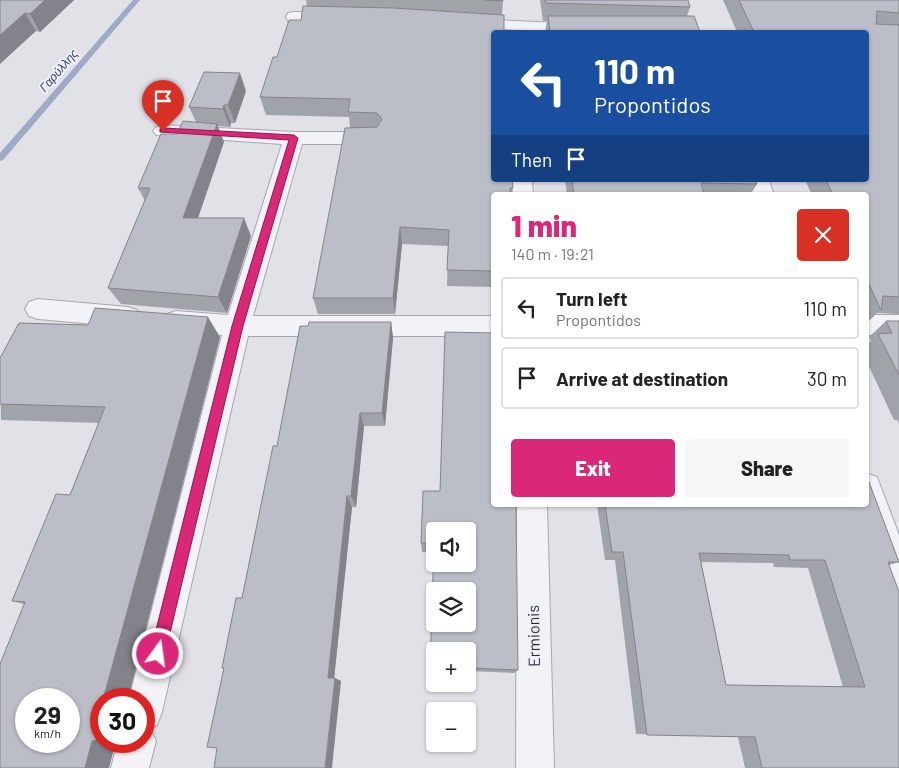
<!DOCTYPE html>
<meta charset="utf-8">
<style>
body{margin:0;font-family:Barlow,sans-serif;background:#f6f6f6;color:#222;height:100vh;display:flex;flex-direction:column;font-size:19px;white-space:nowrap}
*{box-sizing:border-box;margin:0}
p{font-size:16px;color:#767676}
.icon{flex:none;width:28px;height:28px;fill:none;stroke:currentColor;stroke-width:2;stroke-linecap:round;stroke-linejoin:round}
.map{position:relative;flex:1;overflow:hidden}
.side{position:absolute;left:491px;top:192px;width:378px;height:315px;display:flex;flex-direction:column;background:#fff;border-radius:5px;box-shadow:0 1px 4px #0004}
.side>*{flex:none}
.banner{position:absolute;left:491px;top:30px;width:378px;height:152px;border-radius:5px;box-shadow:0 1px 4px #0004;background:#1a4fa0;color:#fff;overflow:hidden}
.fabs{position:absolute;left:426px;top:522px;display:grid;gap:10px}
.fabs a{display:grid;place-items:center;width:50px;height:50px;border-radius:5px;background:#fff;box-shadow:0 1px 4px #0004;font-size:25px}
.speed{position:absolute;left:15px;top:688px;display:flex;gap:10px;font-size:25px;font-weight:700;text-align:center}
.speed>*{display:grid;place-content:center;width:65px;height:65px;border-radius:50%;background:#fff;box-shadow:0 1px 4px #0004;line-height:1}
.speed small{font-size:12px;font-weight:400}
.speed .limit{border:8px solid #d22;background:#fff;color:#111}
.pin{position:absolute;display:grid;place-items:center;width:42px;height:42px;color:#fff;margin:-51px -21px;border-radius:50% 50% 50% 0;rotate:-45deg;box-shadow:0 0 5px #0007}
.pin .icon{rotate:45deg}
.me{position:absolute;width:55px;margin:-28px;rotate:14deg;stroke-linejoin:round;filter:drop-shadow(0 0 4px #0008)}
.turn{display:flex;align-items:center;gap:18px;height:105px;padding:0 20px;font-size:22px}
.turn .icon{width:65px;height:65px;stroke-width:2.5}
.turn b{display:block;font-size:35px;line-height:42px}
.then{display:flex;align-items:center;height:48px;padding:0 20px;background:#0003;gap:10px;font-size:19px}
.round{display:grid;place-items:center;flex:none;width:52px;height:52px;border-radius:5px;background:#f6f6f6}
.summary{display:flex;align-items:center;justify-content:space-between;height:85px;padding:0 20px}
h1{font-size:30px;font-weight:800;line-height:38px;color:#db2777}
.action{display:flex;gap:10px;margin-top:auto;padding:10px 20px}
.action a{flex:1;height:58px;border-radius:5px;background:#db2777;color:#fff;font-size:20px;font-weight:800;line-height:58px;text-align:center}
.action a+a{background:#f6f6f6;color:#222}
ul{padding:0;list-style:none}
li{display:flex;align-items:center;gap:15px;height:62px;margin:0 10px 8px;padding:0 10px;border:2px solid #e0e0e0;border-radius:5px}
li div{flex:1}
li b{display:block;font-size:19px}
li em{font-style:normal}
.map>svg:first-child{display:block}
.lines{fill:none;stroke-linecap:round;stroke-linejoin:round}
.stream{fill:#9faac5;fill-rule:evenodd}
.street-casing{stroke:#a6a8b2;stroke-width:2}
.street{fill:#f3f3f7;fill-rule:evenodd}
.wall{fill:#a1a3ab;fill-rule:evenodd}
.shaded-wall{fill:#83848b}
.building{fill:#bbbdc7;stroke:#83848b;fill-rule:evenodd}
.route{fill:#db2777;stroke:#8e194d}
.labels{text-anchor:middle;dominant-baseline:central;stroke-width:4;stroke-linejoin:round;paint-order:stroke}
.far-water-label{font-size:12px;font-style:italic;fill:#38466e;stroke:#f0f1f6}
.near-street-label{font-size:16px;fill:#2a2e3e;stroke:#f0f1f6}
</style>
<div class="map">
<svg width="899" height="768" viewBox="0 0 899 768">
<rect width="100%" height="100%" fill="#e0e2e8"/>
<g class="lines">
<path class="stream" d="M 133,0 L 140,0 L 3,160 L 0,161 L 0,153 Z"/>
<defs>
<path id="street" d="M 294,12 L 339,13 L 345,14 L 347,18 L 345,22 L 339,23 L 288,21 L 286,17 L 288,13 Z
M 467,19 L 583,24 L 589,25 L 592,29 L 589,32 L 461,28 L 458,24 L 461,20 Z
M 163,125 L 294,132 L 372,132 L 379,133 L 382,138 L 379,143 L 372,144 L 302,144 L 253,316 L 494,316 L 494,336 L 248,336 L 162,712 L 157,725 L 150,728 L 156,741 L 149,768 L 111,768 L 118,741 L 144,741 L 144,699 L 129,699 L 222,335 L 176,331 L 167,328 L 163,321 L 167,314 L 176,311 L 228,315 L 282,144 L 156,135 L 153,131 L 156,127 Z
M 510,180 L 532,180 L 533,195 L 511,195 Z
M 747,180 L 769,180 L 774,195 L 752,195 Z
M 38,299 L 128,307 L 137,310 L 141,317 L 137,324 L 128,327 L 38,319 L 29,316 L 25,309 L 29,302 Z
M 866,315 L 899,315 L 899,335 L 866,335 Z
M 866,473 L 877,477 L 899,535 L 899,597 L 887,592 L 857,505 L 866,505 Z
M 517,505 L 547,505 L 554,768 L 516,768 Z"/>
</defs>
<use href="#street" class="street-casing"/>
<use href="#street" class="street"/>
</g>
<path class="wall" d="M 0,0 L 74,0 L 40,32 L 36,31 Z
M 306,0 L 503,0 L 502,15 L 513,188 L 512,195 L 494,195 L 494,287 L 447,286 L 448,246 L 402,244 L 395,314 L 318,314 L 313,298 L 350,128 L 349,117 L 266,115 L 260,97 L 277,57 L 301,20 L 307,6 Z
M 540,0 L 688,0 L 690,7 L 687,16 L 700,32 L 545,32 L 547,21 L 543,21 Z
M 723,0 L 899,0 L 899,314 L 877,313 L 866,324 L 866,195 L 812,195 L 805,180 L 866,180 L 866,32 L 737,32 Z
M 246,91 L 235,123 L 231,123 L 230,127 L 218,126 L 224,142 L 198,218 L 251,236 L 227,313 L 121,304 L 108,288 L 145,201 L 138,188 L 196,122 L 189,107 Z
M 565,180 L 755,180 L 757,184 L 750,195 L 567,195 Z
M 886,321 L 899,321 L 899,423 L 897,420 L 894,420 L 866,360 L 866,345 L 871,341 L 869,337 Z
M 391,322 L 393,338 L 385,426 L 364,426 L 356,507 L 352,507 L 334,678 L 341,681 L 217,748 L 224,669 L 222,668 L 242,598 L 277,446 L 308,326 Z
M 220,337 L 128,699 L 101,699 L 109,768 L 24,604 L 12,601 L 70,495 L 99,423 L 1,420 L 0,358 Z
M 423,491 L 518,670 L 514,673 L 468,671 L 468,651 L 435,651 L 435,670 L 431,670 L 430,667 L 434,552 L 422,552 L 421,543 Z
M 597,505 L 866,505 L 899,562 L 889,565 L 899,768 L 745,768 L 738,737 L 636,734 L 615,560 L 605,560 ZM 701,562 L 773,563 L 774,567 L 808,568 L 843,687 L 726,685 Z"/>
<path class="shaded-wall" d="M 45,0 L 74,0 L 40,32 L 30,14 Z
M 25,13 L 36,31 L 0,64 L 0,35 Z
M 240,73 L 246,91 L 235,123 L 228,105 Z
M 224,105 L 231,123 L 230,127 L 223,109 Z
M 217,124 L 224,142 L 192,235 L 183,218 Z
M 244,218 L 251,236 L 227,313 L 218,297 Z
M 400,227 L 402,244 L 395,314 L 393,298 Z
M 208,317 L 220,337 L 128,699 L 110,699 L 104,696 Z
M 391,322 L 393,338 L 385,426 L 382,413 Z
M 360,413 L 364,426 L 356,507 L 351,496 Z
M 347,496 L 352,507 L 334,680 L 328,678 Z
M 335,678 L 341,681 L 332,768 L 325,768 Z
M 101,730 L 101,741 L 116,741 L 109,768 L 85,768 L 92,741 Z"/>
<path class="building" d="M 0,0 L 45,0 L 30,14 L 25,13 L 0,35 Z
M 485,0 L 503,0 L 503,1 Z
M 545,0 L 688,0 L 690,7 L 546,3 Z
M 739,0 L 899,0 L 899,13 L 877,11 L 876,24 L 899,25 L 899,297 L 883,296 L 881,310 L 866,278 L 866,195 L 833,195 L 826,180 L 866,180 L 866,32 L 754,32 Z
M 303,6 L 393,8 L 504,15 L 504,32 L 494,32 L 494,180 L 512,180 L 513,188 L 510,188 L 510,195 L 494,195 L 494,271 L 447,270 L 449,230 L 400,227 L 393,298 L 313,298 L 345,128 L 377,127 L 382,119 L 377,113 L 348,112 L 350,99 L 260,97 L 273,57 L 277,57 L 289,20 L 301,20 Z
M 548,16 L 694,16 L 700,32 L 550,32 Z
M 204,72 L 240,73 L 228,105 L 224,105 L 223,109 L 189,107 Z
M 183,121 L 217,124 L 183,218 L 244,218 L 218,297 L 108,288 L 150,188 L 138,188 L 161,134 L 177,134 Z
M 572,180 L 755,180 L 757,184 L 701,183 L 704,195 L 574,195 Z
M 95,308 L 208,317 L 104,696 L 110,699 L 101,699 L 101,730 L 98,740 L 92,741 L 85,768 L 0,768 L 0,664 L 25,602 L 12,601 L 56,494 L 70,495 L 105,407 L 0,404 L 0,358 L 19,323 L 88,325 ZM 26,699 L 69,699 L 69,741 L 26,741 Z
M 886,321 L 899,321 L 899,375 L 878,334 L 892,333 Z
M 309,322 L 391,322 L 382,413 L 360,413 L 351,496 L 347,496 L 328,678 L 335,678 L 325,768 L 214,768 L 217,748 L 207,747 L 224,668 L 222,668 L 236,598 L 242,598 L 273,446 L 277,446 L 300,326 L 308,326 Z
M 445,332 L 494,333 L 494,505 L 516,505 L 518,670 L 468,668 L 468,651 L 435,651 L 435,667 L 430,667 L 434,543 L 421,543 L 423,491 L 440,491 ZM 435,531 L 468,531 L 468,564 L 435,564 ZM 435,591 L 468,591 L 468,624 L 435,624 Z
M 866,474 L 899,562 L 888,562 L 899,592 L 899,768 L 762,768 L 755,737 L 647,735 L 623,552 L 612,552 L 605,505 L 866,505 ZM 699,553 L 789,555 L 790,560 L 825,560 L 865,687 L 726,685 Z"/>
<path class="route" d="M 163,128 L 294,135 L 298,138 L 243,326 L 165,654 L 163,659 L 158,662 L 153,659 L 150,654 L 232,326 L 289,140 L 160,132 L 160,129 Z"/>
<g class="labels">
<g class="far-water-label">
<text transform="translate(58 70) rotate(-49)">Γαρύλλης</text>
</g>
<g class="near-street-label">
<text transform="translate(533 636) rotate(-91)">Ermionis</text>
</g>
</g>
</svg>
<div class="fabs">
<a><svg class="icon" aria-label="sound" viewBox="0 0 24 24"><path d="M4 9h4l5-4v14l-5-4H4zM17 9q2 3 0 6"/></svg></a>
<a><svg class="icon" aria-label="layers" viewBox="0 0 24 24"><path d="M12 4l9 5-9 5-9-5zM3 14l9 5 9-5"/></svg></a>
<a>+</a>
<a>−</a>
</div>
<div class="speed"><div>29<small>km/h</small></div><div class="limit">30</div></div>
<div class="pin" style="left:163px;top:131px;background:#d93025"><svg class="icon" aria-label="arrive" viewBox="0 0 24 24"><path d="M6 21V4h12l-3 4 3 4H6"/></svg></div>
<svg class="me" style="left:158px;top:654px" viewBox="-20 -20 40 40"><circle r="17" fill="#db2777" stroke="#fff" stroke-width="3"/><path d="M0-11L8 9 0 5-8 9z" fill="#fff"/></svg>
<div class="banner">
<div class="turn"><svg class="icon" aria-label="left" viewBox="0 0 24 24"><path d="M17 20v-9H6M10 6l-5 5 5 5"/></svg><div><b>110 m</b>Propontidos</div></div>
<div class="then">Then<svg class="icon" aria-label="arrive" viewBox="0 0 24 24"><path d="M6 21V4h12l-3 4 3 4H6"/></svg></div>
</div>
<section class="side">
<div class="summary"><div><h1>1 min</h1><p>140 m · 19:21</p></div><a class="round" style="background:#d93025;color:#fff"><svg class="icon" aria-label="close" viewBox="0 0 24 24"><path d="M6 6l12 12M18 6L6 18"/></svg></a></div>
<ul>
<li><svg class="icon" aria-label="left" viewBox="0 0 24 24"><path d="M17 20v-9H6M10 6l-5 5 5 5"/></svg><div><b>Turn left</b><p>Propontidos</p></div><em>110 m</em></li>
<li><svg class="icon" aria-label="arrive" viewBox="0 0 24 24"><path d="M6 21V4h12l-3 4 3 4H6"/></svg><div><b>Arrive at destination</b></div><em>30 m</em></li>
</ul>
<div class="action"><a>Exit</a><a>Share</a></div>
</section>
</div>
